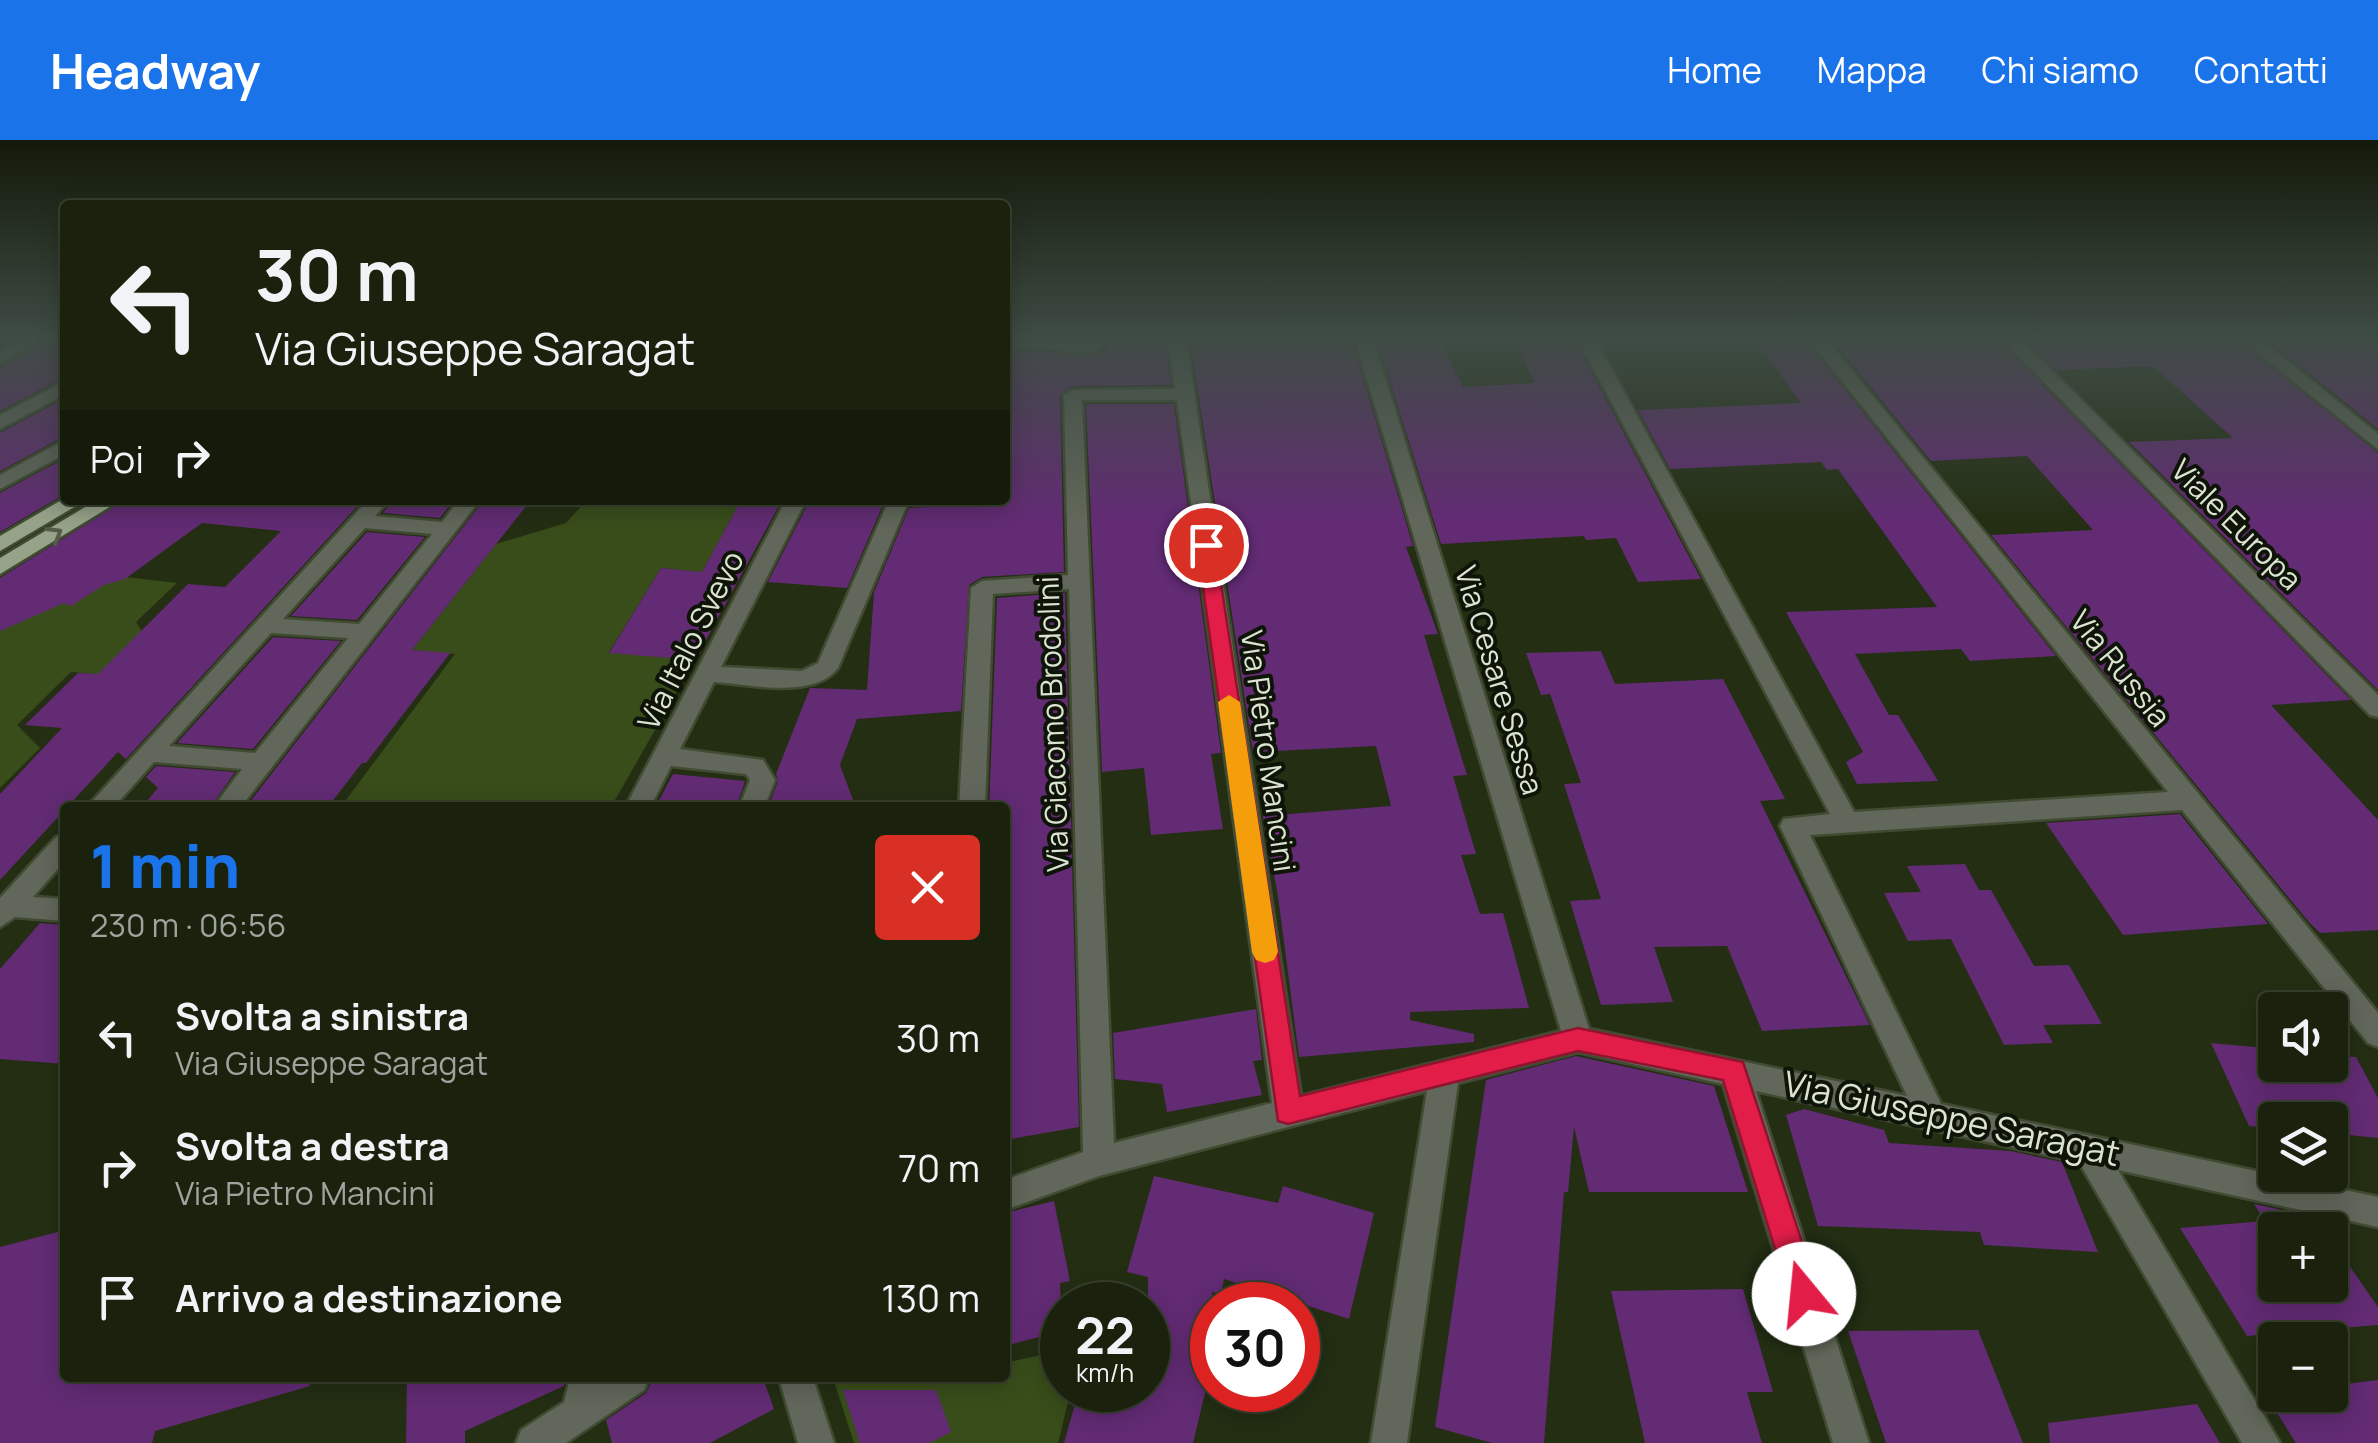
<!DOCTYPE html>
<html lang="it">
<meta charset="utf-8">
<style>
body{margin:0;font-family:Manrope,sans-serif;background:#232a17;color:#f1f3f6;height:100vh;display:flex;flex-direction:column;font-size:38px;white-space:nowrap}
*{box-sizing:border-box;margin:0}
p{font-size:32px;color:#9fa49e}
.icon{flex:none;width:55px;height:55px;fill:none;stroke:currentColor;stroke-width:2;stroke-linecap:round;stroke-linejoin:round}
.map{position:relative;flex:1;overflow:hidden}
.panel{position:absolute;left:60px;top:662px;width:950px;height:580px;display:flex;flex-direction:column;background:#1a220e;border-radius:10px;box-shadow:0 5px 25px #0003,0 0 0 2px #383f2e}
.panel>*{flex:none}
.guide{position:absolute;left:60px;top:60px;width:950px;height:305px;border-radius:10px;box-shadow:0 5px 25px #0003,0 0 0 2px #383f2e;background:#1a220e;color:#f1f3f6;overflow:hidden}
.fabs{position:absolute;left:2258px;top:852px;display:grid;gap:20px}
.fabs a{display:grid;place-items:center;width:90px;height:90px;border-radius:10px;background:#1a220e;box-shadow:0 5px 25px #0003,0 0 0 2px #383f2e;font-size:50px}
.speed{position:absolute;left:1040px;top:1142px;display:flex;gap:20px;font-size:50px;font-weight:700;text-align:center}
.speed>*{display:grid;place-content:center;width:130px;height:130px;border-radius:50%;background:#1a220e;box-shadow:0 5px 25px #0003,0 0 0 2px #383f2e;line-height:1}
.speed small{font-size:25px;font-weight:400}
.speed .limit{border:15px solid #d22;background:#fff;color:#111}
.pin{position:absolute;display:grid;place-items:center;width:85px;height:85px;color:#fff;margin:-42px;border:5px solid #fff;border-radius:50%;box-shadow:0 2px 10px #0007}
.me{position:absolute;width:110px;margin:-55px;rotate:343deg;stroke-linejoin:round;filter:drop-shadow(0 0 8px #0008)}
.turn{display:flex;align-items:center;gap:35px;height:210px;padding:0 30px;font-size:45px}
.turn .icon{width:130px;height:130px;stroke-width:2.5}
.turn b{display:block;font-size:70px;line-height:85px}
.then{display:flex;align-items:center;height:95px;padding:0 30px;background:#0003;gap:20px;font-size:38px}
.round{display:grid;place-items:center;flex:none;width:105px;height:105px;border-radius:10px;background:#232a17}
.summary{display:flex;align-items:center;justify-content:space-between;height:170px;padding:0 30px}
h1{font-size:60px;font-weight:800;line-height:75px;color:#1a73e8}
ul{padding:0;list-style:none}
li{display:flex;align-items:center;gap:30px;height:130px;padding:0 30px}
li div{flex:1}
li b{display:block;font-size:38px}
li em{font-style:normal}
header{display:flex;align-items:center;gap:60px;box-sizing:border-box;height:140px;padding:0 50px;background:#1a73e8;color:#fff}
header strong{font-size:48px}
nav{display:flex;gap:55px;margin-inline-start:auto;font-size:35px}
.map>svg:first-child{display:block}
.green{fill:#394d1a}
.building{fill:#622b74}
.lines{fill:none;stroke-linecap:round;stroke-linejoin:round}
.street-casing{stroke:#404b32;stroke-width:5}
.primary-casing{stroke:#404b32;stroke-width:5}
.street{fill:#61675a;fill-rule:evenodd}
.primary{fill:#97a389;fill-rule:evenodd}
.oneway{stroke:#535c48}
.route{fill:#e11d48;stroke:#92132f;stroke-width:2.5}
.slow{fill:#f59e0b}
.labels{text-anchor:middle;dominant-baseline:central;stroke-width:8;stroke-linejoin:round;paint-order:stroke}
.street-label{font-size:30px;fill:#dbe3d2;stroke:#0f1408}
.near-street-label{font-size:35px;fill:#dbe3d2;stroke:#0f1408}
</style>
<header>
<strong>Headway</strong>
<nav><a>Home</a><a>Mappa</a><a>Chi siamo</a><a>Contatti</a></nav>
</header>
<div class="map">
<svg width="2378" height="1303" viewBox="0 0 2378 1303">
<rect width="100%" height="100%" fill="#232e13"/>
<path class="green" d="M 587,360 L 741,360 L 702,432 L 661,428 L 609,512 L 695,520 L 611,667 L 382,668 L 343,664 L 455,514 L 412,510 L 496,404 L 566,383 Z
M 117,436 L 177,443 L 136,482 L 144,494 L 105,535 L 71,532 L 17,585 L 40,608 L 0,648 L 0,489 Z
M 1062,1210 L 1062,1250 L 1071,1250 L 1058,1303 L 854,1303 L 833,1238 L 1005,1238 L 1005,1223 Z"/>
<path class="building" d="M 48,199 L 65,199 L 65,237 L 0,271 L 0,228 Z
M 1106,199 L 1164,199 L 1171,245 L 1073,246 L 1060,255 L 1064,432 L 982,437 L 969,445 L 961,571 L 857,579 L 840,625 L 856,668 L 768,668 L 778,641 L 776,634 L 810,548 L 867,550 L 874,452 L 909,368 L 1005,363 L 1005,210 L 1092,215 L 1107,211 Z
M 1190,199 L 1352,201 L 1413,406 L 1406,407 L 1438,494 L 1424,495 L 1467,635 L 1453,636 L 1476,714 L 1461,715 L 1480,774 L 1503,773 L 1529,868 L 1410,872 L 1410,880 L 1474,894 L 1474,902 L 1299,917 L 1278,756 L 1263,676 L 1391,666 L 1376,606 L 1253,612 Z
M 1439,199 L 1463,247 L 1535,243 L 1514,199 L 1574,199 L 1701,439 L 1638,442 L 1616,398 L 1586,400 L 1584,396 L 1441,404 L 1377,200 Z
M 1755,199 L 1805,199 L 2056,516 L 1970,521 L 1961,509 L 1855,514 L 1889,575 L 1898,575 L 1938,641 L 1857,644 L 1846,622 L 1863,612 L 1786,472 L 1937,467 L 1838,329 L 1827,330 L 1821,322 L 1670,329 L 1638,270 L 1801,263 Z
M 1831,199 L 1998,199 L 2351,560 L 2271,565 L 2378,680 L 2378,790 L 2320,793 L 2308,781 L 1991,395 L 2093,390 L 2027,316 L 1931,321 Z
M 2026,199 L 2237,199 L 2378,313 L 2378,550 L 2129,302 L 2233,298 L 2153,226 L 2056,230 Z
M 2266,199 L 2378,199 L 2378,289 Z
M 65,258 L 65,296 L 0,331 L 0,293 Z
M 1086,264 L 1174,264 L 1221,613 L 1211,614 L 1223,689 L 1151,695 L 1144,628 L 1102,632 Z
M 65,318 L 65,354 L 0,392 L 0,353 Z
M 125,360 L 363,360 L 126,619 L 118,612 L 0,740 L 0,654 L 62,588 L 25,585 L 78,533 L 98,534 L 188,444 L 225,447 L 281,391 L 202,383 L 125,439 L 104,445 L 71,466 L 64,463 L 0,491 L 0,438 Z
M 393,360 L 454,360 L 440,378 L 383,373 Z
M 484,360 L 531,360 L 412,510 L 450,513 L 366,623 L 362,623 L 327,668 L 245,668 Z
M 741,360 L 782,360 L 695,520 L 609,513 L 661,428 L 702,432 Z
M 810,360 L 885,360 L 847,448 L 768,442 Z
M 367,392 L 425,397 L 357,480 L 291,476 Z
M 1065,453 L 1079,987 L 1005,1000 L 1005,668 L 989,668 L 997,458 Z
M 273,497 L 341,501 L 253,609 L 177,603 Z
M 1601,511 L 1615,544 L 1723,539 L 1785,659 L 1760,661 L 1870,885 L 1762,891 L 1727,806 L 1654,807 L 1673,862 L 1601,865 L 1570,761 L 1601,759 L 1564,644 L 1581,643 L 1550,554 L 1541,555 L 1526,513 Z
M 156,626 L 235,632 L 210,668 L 141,668 L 158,648 L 146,637 Z
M 673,634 L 745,641 L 736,668 L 655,668 Z
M 2180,674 L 2268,784 L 2123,795 L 2046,683 Z
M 1965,724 L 1979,750 L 1991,750 L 2034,826 L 2069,825 L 2102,884 L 2043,885 L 2053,903 L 2004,905 L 1951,799 L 1908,801 L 1884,753 L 1921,752 L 1907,726 Z
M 40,783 L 65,785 L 65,924 L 0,919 L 0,829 Z
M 1256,869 L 1262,920 L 1253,921 L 1262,955 L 1167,972 L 1162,944 L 1115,939 L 1113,893 Z
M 2211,903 L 2275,909 L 2275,925 L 2330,925 L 2330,915 L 2356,917 L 2378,958 L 2378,998 L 2330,993 L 2330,980 L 2275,980 L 2275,988 L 2249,986 Z
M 1576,916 L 1714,946 L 1748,1052 L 1589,1052 L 1574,987 L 1568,1052 L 1564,1052 L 1544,1303 L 1492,1303 L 1435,1287 L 1486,940 Z
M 1804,969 L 1884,990 L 1889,1003 L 2010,1011 L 2062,1022 L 2098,1112 L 1984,1105 L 1980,1092 L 1818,1086 L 1786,975 Z
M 1154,1036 L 1278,1063 L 1283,1046 L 1374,1073 L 1349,1179 L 1224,1139 L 1221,1154 L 1212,1152 L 1212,1224 L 1193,1303 L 1064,1303 L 1079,1250 L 1091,1250 L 1092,1255 L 1094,1250 L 1148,1250 L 1148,1137 L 1127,1132 Z
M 1054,1061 L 1070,1141 L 1060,1143 L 1062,1191 L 1005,1206 L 1005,1073 Z
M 2254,1064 L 2316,1077 L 2325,1090 L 2275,1090 L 2275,1145 L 2330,1145 L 2330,1098 L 2378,1167 L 2378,1185 L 2247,1196 L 2180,1088 L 2265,1081 Z
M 65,1090 L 65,1238 L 309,1238 L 310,1246 L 155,1291 L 152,1303 L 0,1303 L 0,1107 Z
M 1743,1149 L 1773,1252 L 1747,1252 L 1762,1303 L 1645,1303 L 1611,1151 Z
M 1978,1190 L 2023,1303 L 1886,1303 L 1848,1191 Z
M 407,1238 L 566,1238 L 564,1246 L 465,1291 L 465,1303 L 406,1303 Z
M 659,1238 L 763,1238 L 774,1269 L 710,1303 L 612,1303 L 606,1280 L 646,1253 L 652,1241 Z
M 2378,1240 L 2378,1303 L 2296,1303 L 2265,1254 L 2330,1255 L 2330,1246 Z
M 843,1250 L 936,1250 L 951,1292 L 929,1303 L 860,1303 Z
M 2197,1264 L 2220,1303 L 2050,1303 L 2048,1283 Z"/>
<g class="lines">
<defs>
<path id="street" d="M 23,199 L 44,199 L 0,224 L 0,212 Z
M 1005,199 L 1092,201 L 1101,206 L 1092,211 L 1005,206 Z
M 1168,199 L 1186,199 L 1301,956 L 1561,891 L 1355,199 L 1373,199 L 1589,889 L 1907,956 L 1780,686 L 1784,679 L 1830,674 L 1578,199 L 1595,199 L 1854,672 L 2168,652 L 1809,199 L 1826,199 L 2378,873 L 2378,907 L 2368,903 L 2182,670 L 1810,695 L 1941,964 L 2378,1057 L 2378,1087 L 2118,1030 L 2280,1303 L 2242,1303 L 2079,1022 L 1756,951 L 1869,1303 L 1833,1303 L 1723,944 L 1578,912 L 1458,943 L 1407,1303 L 1371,1303 L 1427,951 L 1099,1036 L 1005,1070 L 1005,1040 L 1083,1012 L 1069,449 L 993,454 L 985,668 L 959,668 L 971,448 L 982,441 L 1068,435 L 1064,255 L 1073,250 L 1175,249 ZM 1082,260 L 1177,260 L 1272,963 L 1114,1003 Z
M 2002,199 L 2020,199 L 2378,555 L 2378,577 L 2370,575 Z
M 2241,199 L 2260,199 L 2378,294 L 2378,309 Z
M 65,241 L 65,254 L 0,289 L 0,275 Z
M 65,300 L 65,314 L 0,349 L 0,335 Z
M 368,360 L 389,360 L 375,376 L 442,382 L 459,360 L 480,360 L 240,668 L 213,668 L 242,629 L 154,622 L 113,668 L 86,668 ZM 365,388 L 432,394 L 359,484 L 283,479 ZM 271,493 L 348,498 L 255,613 L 169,606 Z
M 786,360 L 806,360 L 721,527 L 802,531 L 818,523 L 889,360 L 909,360 L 838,528 C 813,560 749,544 714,542 L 680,609 L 763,620 L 775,640 L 764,668 L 739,668 L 750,640 L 746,634 L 671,626 L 650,668 L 625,668 Z
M 65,694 L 65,721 L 33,757 L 65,759 L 65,781 L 15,777 L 0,787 L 0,758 L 56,697 Z
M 570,1238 L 649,1238 L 644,1250 L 566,1303 L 516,1303 L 521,1290 L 564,1262 Z
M 779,1238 L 813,1238 L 834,1303 L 798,1303 Z"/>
<path id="primary" d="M 65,358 L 86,360 L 0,411 L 0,396 Z
M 97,360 L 121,360 L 0,434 L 0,418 Z"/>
</defs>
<use href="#street" class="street-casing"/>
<use href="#primary" class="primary-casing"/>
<use href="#street" class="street"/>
<use href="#primary" class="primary"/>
</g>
<defs><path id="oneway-chevron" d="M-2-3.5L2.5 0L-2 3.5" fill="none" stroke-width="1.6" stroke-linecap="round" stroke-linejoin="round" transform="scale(2.5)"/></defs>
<use class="oneway" href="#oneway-chevron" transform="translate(55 394) rotate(-31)"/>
<linearGradient id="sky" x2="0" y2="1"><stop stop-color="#13190a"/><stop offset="0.52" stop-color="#3f4c44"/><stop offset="1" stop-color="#3f4c44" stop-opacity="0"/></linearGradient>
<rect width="2378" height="382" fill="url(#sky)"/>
<path class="route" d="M 1206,399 L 1215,405 L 1300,956 L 1578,888 L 1743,922 L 1819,1154 L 1815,1165 L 1804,1169 L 1793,1165 L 1789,1154 L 1723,940 L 1578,911 L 1288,984 L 1278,981 L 1197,405 Z"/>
<path class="slow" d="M 1229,555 L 1240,562 L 1278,812 L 1274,820 L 1265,823 L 1256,820 L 1252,812 L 1218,562 Z"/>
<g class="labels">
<g class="street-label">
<text transform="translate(2237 384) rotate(45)">Viale Europa</text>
<text transform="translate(690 500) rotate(-63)">Via Italo Svevo</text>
<text transform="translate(2121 528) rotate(51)">Via Russia</text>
<text transform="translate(1500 540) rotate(73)">Via Cesare Sessa</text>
<text transform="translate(1052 584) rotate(-92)">Via Giacomo Brodolini</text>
<text transform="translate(1269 611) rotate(82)">Via Pietro Mancini</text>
</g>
<g class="near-street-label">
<text transform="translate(1952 978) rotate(12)">Via Giuseppe Saragat</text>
</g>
</g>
</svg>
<div class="fabs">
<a><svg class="icon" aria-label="sound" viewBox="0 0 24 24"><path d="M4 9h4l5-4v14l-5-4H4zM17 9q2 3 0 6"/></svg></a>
<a><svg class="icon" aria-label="layers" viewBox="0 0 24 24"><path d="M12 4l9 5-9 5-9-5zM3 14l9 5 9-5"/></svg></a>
<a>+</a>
<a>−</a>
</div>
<div class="speed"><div>22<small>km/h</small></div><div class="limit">30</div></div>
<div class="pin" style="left:1206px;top:405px;background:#d93025"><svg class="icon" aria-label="arrive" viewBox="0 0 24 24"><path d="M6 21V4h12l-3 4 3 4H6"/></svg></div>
<svg class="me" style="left:1804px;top:1154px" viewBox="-20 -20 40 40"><circle r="19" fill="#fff"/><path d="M0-13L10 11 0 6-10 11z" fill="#e11d48"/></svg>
<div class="guide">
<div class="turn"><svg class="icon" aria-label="left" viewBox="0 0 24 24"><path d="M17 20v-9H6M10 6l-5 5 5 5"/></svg><div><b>30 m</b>Via Giuseppe Saragat</div></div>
<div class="then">Poi<svg class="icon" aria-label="right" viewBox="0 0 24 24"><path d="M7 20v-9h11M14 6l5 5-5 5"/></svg></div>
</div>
<section class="panel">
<div class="summary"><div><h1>1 min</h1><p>230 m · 06:56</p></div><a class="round" style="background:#d93025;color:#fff"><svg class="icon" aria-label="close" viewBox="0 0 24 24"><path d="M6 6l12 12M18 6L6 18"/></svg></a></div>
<ul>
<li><svg class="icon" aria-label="left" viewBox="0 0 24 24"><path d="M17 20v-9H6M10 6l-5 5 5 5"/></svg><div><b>Svolta a sinistra</b><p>Via Giuseppe Saragat</p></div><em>30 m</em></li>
<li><svg class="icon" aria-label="right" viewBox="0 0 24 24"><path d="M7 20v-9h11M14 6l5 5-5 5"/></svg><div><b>Svolta a destra</b><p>Via Pietro Mancini</p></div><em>70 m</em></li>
<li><svg class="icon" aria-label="arrive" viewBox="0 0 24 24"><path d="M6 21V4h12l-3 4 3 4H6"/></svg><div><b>Arrivo a destinazione</b></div><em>130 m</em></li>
</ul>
</section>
</div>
